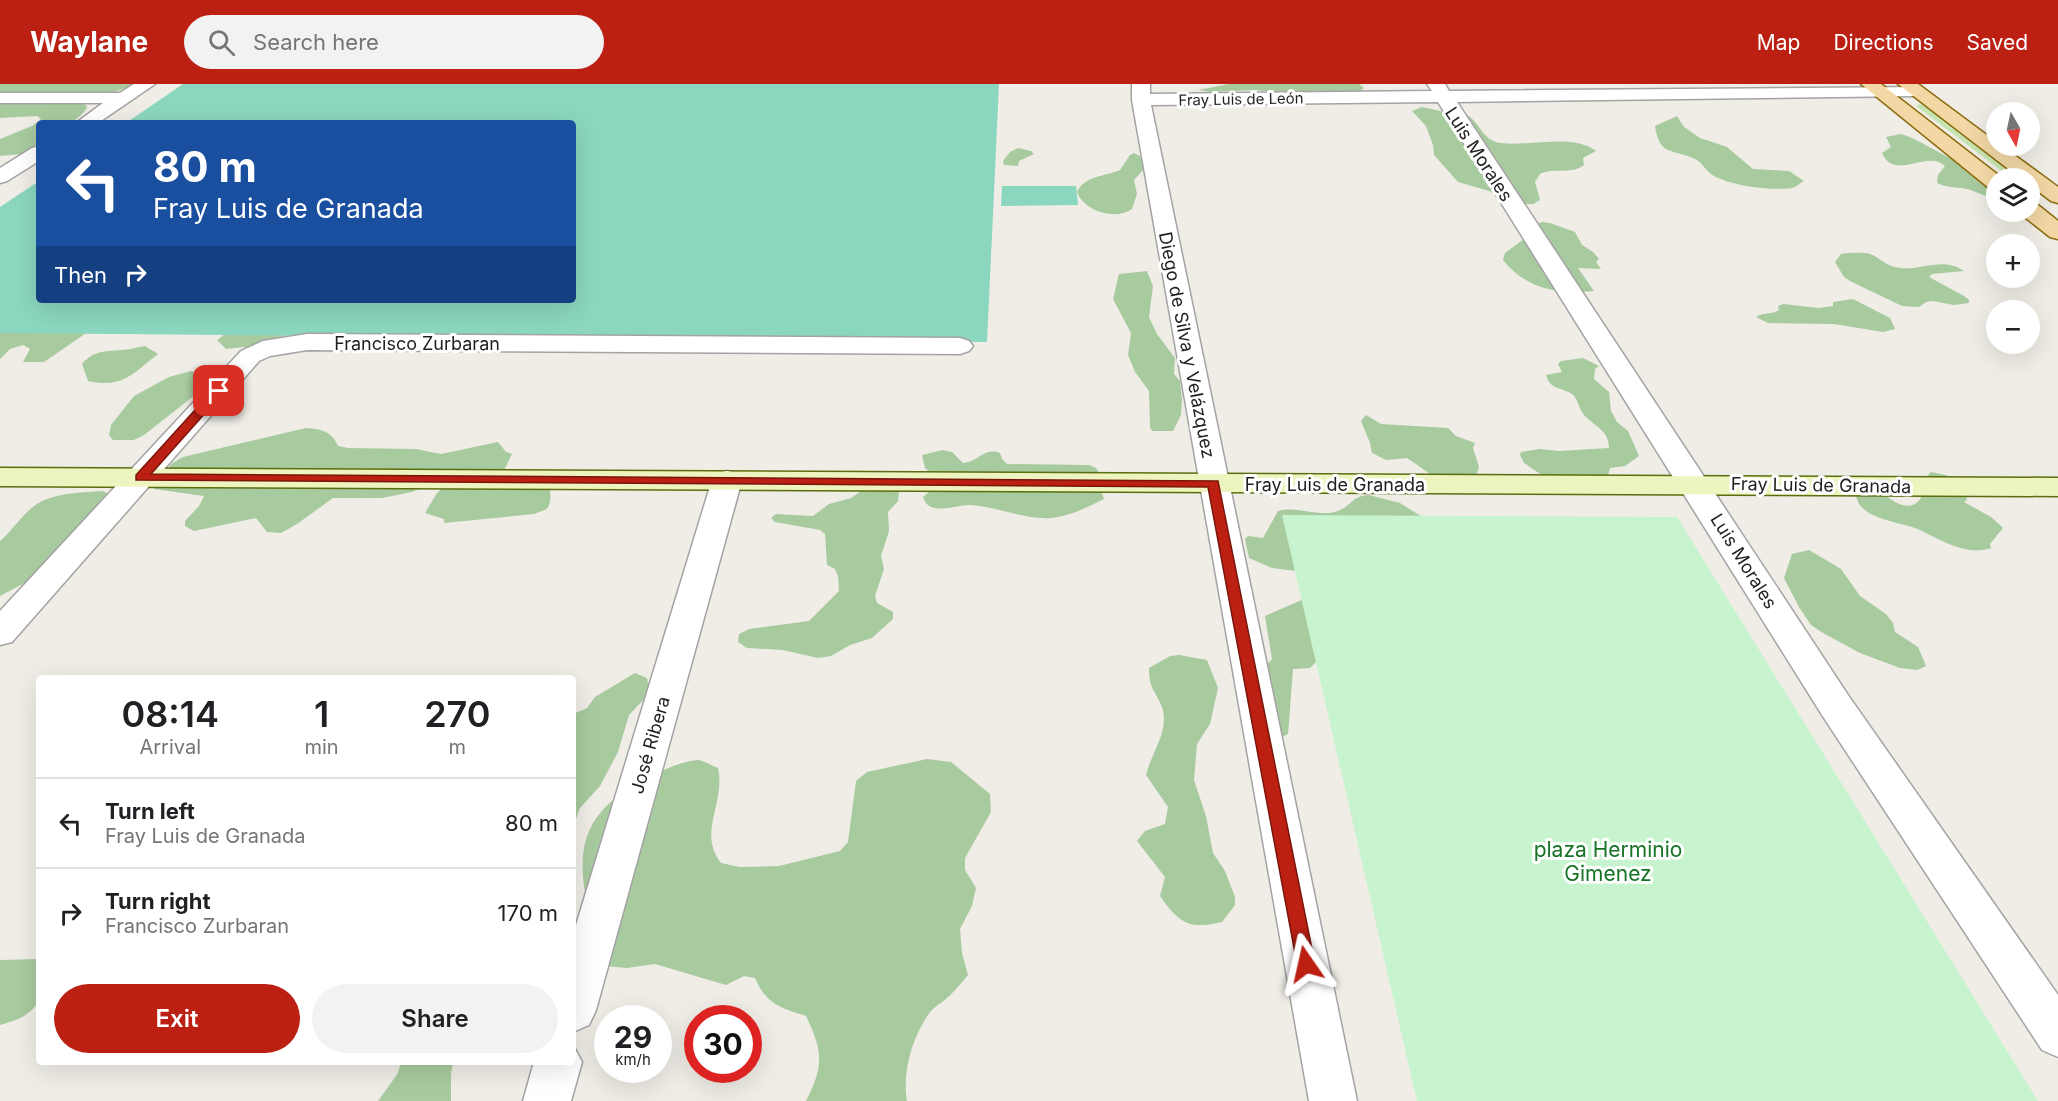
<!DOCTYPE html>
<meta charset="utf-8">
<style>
body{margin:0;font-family:Inter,sans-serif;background:#f2f2f2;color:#202124;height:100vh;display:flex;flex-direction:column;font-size:22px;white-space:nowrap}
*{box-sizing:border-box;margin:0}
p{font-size:20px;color:#757577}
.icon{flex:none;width:33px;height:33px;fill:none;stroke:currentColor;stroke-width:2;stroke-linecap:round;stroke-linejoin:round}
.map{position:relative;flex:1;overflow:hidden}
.side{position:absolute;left:36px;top:591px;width:540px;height:390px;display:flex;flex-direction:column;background:#fff;border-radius:6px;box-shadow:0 6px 24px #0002}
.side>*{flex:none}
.banner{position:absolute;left:36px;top:36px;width:540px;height:183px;border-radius:6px;box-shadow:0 6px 24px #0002;background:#1a4fa0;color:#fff;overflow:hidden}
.needle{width:39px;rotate:171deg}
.controls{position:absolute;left:1986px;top:18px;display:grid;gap:12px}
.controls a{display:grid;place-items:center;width:54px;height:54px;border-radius:50%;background:#fff;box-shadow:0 6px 24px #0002;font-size:30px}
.speed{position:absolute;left:594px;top:921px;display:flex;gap:12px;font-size:30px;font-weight:700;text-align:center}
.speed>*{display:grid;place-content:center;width:78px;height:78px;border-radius:50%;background:#fff;box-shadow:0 6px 24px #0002;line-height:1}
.speed small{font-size:15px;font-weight:400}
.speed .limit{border:9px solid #d22;background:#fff;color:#111}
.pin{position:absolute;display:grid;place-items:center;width:51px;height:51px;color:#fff;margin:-26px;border-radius:12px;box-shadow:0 3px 9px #0006}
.me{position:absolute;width:66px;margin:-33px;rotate:349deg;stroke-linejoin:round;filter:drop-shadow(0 0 4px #0008)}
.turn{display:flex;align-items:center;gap:21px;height:126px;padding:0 18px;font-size:27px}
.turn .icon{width:78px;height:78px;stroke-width:2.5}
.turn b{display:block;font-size:42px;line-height:51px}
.then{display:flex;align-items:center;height:57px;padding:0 18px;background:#0003;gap:12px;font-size:22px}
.eta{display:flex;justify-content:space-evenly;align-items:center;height:102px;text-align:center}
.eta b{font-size:36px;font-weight:600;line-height:42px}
.button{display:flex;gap:12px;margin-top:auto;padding:12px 18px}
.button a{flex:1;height:69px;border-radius:36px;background:#bb2013;color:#fff;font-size:24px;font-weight:600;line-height:69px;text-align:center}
.button a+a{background:#f2f2f2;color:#202124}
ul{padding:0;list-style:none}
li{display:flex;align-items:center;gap:18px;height:90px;padding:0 18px;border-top:2px solid #e0e0e0}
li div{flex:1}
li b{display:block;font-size:22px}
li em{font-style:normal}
header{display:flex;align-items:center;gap:36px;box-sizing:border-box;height:84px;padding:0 30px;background:#bb2013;color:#fff}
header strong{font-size:28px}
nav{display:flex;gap:33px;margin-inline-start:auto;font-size:21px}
.search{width:420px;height:54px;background:#f2f2f2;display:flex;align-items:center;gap:15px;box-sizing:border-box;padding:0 21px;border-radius:33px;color:#757577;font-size:22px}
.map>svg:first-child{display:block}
.grass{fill:#c6e4b1}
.forest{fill:#a8ca9f}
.park{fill:#c7f4ce}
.pitch{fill:#8bd6bf}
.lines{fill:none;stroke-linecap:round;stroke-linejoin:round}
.street-casing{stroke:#a3a3a3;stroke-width:3}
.secondary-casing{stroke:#5b6d0f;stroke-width:3}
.primary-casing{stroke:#8c6c0e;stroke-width:3}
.street{fill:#fff;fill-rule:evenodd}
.secondary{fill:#edf4bf;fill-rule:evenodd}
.primary{fill:#f3d8a6;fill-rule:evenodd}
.route{fill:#bb2013;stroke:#7a150c;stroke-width:1.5}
.labels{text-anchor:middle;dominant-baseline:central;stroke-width:6;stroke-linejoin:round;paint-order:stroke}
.far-street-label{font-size:15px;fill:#1f1f1f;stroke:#fff}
.street-label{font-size:18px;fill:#1f1f1f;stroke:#fff}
.near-park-label{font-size:21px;fill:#167425;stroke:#fff}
</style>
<header>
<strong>Waylane</strong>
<div class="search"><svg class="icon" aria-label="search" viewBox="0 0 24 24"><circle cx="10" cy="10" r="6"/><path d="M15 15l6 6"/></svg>Search here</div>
<nav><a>Map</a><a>Directions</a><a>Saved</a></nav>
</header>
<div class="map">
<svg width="2058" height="1017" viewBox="0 0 2058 1017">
<rect width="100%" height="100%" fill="#efede6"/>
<path class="grass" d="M 1920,20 L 1925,22 L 2020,94 L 2011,94 L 1916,22 Z"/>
<path class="forest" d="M 0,0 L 137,0 L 94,15 L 0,8 Z
M 1229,0 L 1359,0 L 1364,4 L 1359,8 L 1290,10 L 1256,6 L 1210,8 L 1198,6 Z
M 0,16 L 76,18 L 86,21 L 87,24 C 72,44 63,39 39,39 L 39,59 L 22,70 L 0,72 L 0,55 L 32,42 L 41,36 L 38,32 L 0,34 Z
M 1422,23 C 1428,24 1434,26 1440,27 C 1448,29 1459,27 1467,31 C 1481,39 1482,57 1501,59 C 1528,63 1573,49 1596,67 L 1583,74 L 1584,81 C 1571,91 1554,83 1540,90 L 1535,98 L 1540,116 L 1533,120 L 1511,120 L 1489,107 L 1458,98 L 1434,71 L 1433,61 L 1426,42 L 1412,27 Z
M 1677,32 L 1684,43 L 1700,54 L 1727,63 L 1753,85 L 1789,87 L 1804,97 C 1800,99 1797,103 1792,104 C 1772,107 1732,102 1714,92 C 1705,87 1703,78 1693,74 C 1671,65 1659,71 1655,42 Z
M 1901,50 C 1914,54 1923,60 1935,66 C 1957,78 1978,88 1996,104 L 1996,114 C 1985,113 1978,108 1967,105 C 1956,103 1947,104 1937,99 L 1938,91 L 1945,82 C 1927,65 1895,98 1882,69 L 1891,63 L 1886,53 Z
M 1018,64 L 1031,67 L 1034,70 L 1019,77 L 1018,82 L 1004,81 L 1003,77 L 1010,68 Z
M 1134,69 L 1140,72 L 1145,84 L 1134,96 L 1137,110 L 1132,125 C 1115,137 1084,127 1077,108 C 1084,92 1106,92 1120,86 L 1130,71 Z
M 1543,138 L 1550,139 L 1575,148 L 1582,161 L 1593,168 L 1599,175 L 1596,178 L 1601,185 L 1578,184 L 1594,207 C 1558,211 1526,205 1503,176 L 1505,169 L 1524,155 L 1531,141 Z
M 1841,170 C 1849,169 1862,168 1870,170 C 1879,173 1885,181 1895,183 C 1919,189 1941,171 1964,187 L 1932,190 L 1929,193 L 1964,212 L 1969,216 L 1969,219 L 1954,221 L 1933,217 L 1926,218 L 1919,223 L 1902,222 L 1850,197 L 1844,193 L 1835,178 Z
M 1147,187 L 1153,202 L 1149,233 L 1157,250 L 1175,274 L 1174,290 L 1180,297 L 1182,315 L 1181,331 L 1173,347 L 1152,347 L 1150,343 L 1149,307 L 1135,288 L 1128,271 L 1131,249 L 1113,215 L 1119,190 Z
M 1853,215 L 1890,234 L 1895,245 L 1883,248 L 1834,240 L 1768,239 L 1756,233 C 1763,228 1772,231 1779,226 L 1778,222 L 1783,220 L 1819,224 L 1833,222 L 1833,218 Z
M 0,228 L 98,241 L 44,278 L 23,278 L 30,265 L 23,261 L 10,265 L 0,275 Z
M 237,241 L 292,246 L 272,260 L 226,265 L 217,256 Z
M 145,262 L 158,270 C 133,289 123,305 88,297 L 82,280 C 94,266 104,268 121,266 C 129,266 137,263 145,262 Z
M 1583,274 L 1599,282 L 1595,285 L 1594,295 L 1609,308 L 1611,327 L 1617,338 L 1628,347 L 1639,372 L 1625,382 L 1610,384 L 1608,392 L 1549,396 L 1524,379 L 1520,371 L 1521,368 L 1540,365 L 1559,367 L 1609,364 C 1609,346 1594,342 1584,331 C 1579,325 1578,315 1572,310 C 1561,303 1550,306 1546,291 L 1562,288 L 1558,280 L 1561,277 Z
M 191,287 L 209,291 L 195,311 L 144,351 L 134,356 L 113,356 L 109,351 L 111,341 L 134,312 L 169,293 Z
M 1366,331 L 1381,340 L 1448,344 L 1456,352 L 1475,359 L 1473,364 L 1479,383 L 1475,394 C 1434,399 1440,396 1407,374 L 1386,376 L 1372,369 L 1370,359 L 1361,337 Z
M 306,344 C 320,345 332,347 338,362 L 348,364 L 416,365 L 441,370 L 498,358 L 506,368 L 512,370 L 503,388 L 548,400 C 551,410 552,416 547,425 L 534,430 L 444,439 L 444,435 L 425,429 L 437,409 L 446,401 L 438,397 L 412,408 L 382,414 L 333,414 L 297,440 L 281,449 L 267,448 L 256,434 L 194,447 L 185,442 L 185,437 L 199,422 L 204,412 L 154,405 L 171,380 L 183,373 Z
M 943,366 L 952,368 L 963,379 C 979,378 983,363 1000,369 L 1002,375 L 1007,380 L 1089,381 L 1096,384 L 1101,392 L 1099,400 L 1104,415 C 1087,423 1071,432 1051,434 C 1023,436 997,422 969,421 C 954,421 929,433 923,413 L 941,398 L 925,384 L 922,371 Z
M 1931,388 C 1951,392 1964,393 1967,416 L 1964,418 L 1991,433 L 2003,444 L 1990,460 L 1991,464 C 1964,473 1939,454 1915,444 C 1898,438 1871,436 1859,420 C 1857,416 1856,411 1854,407 C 1861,406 1872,404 1878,406 C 1884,409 1889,415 1895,418 C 1914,429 1927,414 1924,395 Z
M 900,396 L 898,417 L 888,428 L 889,447 L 881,472 L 884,485 L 875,512 L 877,519 L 893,528 L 893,535 L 872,554 L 850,561 L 831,572 L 818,574 L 783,566 L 747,564 L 738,558 L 739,550 L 749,545 L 809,537 L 839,507 L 838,492 L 835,485 L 827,481 L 825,450 L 820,446 L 775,438 L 771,434 L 776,430 L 813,432 L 829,420 L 851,414 L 876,397 Z
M 103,407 L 107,409 L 109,413 L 94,466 L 81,476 L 32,495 L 0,512 L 0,457 C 13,446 23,429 37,420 C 54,409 84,408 103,407 Z
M 1369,411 L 1400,419 L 1427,436 L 1317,577 L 1310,584 L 1293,585 L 1288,650 L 1282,653 L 1273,652 L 1261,587 L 1272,575 L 1265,532 L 1304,515 L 1296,487 L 1272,484 L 1249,474 L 1245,455 L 1248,452 L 1263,454 L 1278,427 C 1298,421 1321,435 1340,426 C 1353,420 1352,412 1369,411 Z
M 1809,466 L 1841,485 L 1860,512 L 1886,530 L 1893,539 L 1895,548 L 1918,563 L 1926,582 L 1917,586 L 1900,584 L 1860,569 L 1823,549 L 1811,541 L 1799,523 L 1784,494 L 1792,470 Z
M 1179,571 L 1207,576 L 1218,604 L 1210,640 L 1197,660 L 1194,696 L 1206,732 L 1213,769 L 1225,787 L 1235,813 L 1235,821 L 1222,838 C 1189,846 1179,839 1160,812 L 1165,793 L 1137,757 L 1145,747 L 1165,740 L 1168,723 L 1146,691 C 1151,669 1170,647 1162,623 C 1155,605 1149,606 1149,584 L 1170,572 Z
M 635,589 L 647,594 L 650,609 L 629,631 L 618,668 L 600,702 L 580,724 L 573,743 L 573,630 L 587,624 L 595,613 Z
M 927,675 L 951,678 L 990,710 L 991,728 L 965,774 L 965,786 L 976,804 L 972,822 L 960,845 L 962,869 L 968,891 C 961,899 954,908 946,915 C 940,920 932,924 928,931 C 912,954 902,989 907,1017 L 806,1017 C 824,982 823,967 806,932 C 781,924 766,920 755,894 L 744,892 L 726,901 L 655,880 L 627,884 L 605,882 C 592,837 564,770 601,728 C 612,714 631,705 645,696 C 659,687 680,678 697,676 C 703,676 712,682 718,684 C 726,719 697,748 721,779 L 740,783 L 779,782 L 840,767 L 848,758 L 856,697 L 867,688 Z
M 39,875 L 39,915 C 33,931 15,937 0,941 L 0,876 Z
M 401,978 L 453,978 L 451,990 L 451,1017 L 378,1017 L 398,989 Z"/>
<path class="park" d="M 1282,431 L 1677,433 L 2038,1017 L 1417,1017 Z"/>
<path class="pitch" d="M 183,0 L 999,0 L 987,258 L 0,249 L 0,123 L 39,97 L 39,216 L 573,216 L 573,39 L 126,39 Z
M 1002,102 L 1076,102 L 1078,121 L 1001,122 Z"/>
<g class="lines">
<defs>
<path id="street" d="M 134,0 L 155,0 L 98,39 L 76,39 L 103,19 L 0,19 L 0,9 L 120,9 Z
M 1132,0 L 1150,0 L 1150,10 L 1432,7 L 1427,0 L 1445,0 L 1449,7 L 1922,3 L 1925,7 L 1922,11 L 1916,12 L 1457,18 L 1848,611 L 2058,911 L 2058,973 L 2042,966 L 1822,631 L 1438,18 L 1151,21 L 1357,1017 L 1309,1017 L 1132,16 Z
M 39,62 L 39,77 L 7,97 L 0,99 L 0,84 L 32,64 Z
M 307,250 L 960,254 L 969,257 L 973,262 L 969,267 L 960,270 L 307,266 L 270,272 L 259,277 L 12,558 L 0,561 L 0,527 L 241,267 L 263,257 Z
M 727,387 L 737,389 L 742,396 L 596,926 L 589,941 L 573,948 L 573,851 L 712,396 L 717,389 Z
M 573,961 L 582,978 L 571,1017 L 523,1017 L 534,978 L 573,978 Z"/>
<path id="secondary" d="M 0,384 L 2058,394 L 2058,412 L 0,402 Z"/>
<path id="primary" d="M 1861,0 L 1881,0 L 2002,94 L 1996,94 L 1996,106 L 1989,104 Z
M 1898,0 L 1918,0 L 1996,58 L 1996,62 L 2002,62 L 2058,103 L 2058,119 L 2051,117 L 2030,101 L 2030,94 L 2020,94 Z
M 2030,120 L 2038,121 L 2058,137 L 2058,155 L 2050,153 L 2022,131 L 2020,128 L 2030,128 Z"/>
</defs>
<use href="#street" class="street-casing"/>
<use href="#secondary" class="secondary-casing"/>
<use href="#primary" class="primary-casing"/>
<use href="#street" class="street"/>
<use href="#secondary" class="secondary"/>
<use href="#primary" class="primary"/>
</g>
<path class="route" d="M 219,303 L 223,304 L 223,309 L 151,390 L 1218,397 L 1315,880 L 1313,886 L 1306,888 L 1300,886 L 1297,880 L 1208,403 L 136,396 L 136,391 L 215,304 Z"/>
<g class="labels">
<g class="far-street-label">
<text transform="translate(1241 15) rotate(-1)">Fray Luis de León</text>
</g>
<g class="street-label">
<text transform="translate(1479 70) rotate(57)">Luis Morales</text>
<text x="417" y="259">Francisco Zurbaran</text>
<text transform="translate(1187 261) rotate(79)">Diego de Silva y Velázquez</text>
<text x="1335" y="400">Fray Luis de Granada</text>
<text transform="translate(1821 401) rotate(1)">Fray Luis de Granada</text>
<text transform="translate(1744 477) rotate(58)">Luis Morales</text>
<text transform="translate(650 661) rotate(-74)">José Ribera</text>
</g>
<g class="near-park-label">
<text x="1608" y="765">plaza Herminio<tspan x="1608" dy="24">Gimenez</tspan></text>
</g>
</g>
</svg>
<div class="controls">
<a><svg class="needle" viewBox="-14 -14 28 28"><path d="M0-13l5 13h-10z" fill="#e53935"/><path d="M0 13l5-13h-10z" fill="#757577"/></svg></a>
<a><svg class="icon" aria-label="layers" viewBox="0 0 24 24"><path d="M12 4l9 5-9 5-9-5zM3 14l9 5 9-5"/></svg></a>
<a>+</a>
<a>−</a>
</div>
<div class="speed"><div>29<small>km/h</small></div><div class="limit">30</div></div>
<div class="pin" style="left:219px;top:307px;background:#d93025"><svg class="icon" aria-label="arrive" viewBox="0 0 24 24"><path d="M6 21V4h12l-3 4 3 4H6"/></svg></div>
<svg class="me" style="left:1306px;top:880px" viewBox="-20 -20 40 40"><path d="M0-17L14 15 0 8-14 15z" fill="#bb2013" stroke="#fff" stroke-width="4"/></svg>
<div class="banner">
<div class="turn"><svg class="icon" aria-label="left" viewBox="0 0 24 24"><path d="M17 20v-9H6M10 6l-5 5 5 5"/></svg><div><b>80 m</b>Fray Luis de Granada</div></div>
<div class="then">Then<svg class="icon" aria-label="right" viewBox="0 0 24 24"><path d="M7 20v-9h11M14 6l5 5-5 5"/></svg></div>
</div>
<section class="side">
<div class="eta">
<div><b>08:14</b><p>Arrival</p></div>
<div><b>1</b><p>min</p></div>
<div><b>270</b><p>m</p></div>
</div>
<ul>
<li><svg class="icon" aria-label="left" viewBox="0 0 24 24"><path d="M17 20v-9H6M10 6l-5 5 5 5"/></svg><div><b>Turn left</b><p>Fray Luis de Granada</p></div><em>80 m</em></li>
<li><svg class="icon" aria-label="right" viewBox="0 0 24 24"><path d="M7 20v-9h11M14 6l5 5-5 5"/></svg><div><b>Turn right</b><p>Francisco Zurbaran</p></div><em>170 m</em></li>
</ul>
<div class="button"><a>Exit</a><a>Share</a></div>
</section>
</div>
